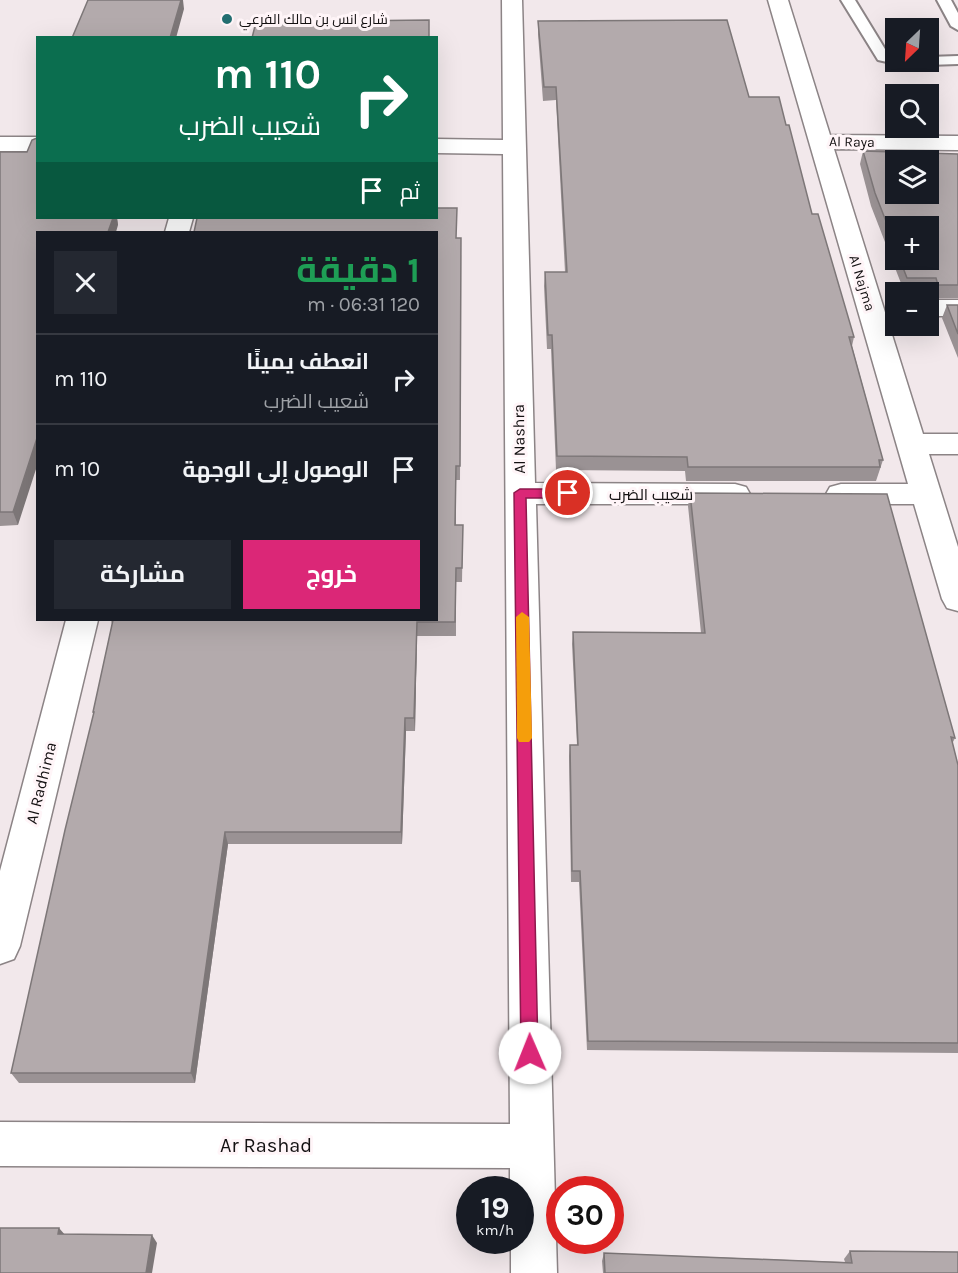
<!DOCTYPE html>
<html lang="ar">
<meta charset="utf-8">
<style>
body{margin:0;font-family:Karla,Cairo,sans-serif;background:#242831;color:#f1f3f6;direction:rtl;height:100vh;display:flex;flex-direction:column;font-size:22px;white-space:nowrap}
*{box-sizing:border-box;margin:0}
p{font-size:20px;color:#9ea1a6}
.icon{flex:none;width:33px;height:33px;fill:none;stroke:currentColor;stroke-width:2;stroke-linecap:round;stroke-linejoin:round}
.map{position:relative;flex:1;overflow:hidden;direction:ltr}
.drawer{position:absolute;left:36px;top:231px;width:402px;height:390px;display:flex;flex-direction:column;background:#171b24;border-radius:0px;box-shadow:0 6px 24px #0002;direction:rtl}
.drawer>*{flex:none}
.guide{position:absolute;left:36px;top:36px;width:402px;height:183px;border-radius:0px;box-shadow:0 6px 24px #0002;direction:rtl;background:#0b6e4f;color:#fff;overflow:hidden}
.needle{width:39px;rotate:205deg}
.buttons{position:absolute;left:885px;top:18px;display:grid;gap:12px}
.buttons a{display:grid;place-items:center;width:54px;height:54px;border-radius:0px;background:#171b24;box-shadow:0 6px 24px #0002;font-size:30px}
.speed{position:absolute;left:456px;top:1176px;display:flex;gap:12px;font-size:30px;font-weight:700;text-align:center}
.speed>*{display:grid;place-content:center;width:78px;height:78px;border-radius:50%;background:#171b24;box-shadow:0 6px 24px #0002;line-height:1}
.speed small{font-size:15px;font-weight:400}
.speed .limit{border:9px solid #d22;background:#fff;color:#111}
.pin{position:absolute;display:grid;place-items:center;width:51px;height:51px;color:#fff;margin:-26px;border:3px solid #fff;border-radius:50%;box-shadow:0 2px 6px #0007}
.me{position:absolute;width:66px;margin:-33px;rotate:359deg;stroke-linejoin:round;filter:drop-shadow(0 0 4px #0008)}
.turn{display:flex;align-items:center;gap:21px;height:126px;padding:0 18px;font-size:27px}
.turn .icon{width:78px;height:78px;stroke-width:2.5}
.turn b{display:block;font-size:42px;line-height:51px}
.then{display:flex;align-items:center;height:57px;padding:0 18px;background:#0003;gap:12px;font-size:22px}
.round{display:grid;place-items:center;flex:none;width:63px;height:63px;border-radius:0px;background:#242831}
.summary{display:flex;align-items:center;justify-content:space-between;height:102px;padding:0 18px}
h1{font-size:36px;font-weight:700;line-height:45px;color:#1e9e55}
.primary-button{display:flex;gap:12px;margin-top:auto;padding:12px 18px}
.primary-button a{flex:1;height:69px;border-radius:0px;background:#db2777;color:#fff;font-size:24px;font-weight:700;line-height:69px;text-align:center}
.primary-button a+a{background:#242831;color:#f1f3f6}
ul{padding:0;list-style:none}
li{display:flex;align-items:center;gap:18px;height:90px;padding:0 18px;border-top:2px solid #363941}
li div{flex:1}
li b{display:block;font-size:22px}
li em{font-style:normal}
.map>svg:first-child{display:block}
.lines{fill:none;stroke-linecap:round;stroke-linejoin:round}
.service-casing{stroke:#8c8486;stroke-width:4}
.minor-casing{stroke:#8c8486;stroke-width:3}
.service{fill:#fff;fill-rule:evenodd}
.minor{fill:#fff;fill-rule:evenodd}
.wall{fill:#9a9294;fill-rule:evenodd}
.shaded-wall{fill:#7d7778}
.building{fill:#b3aaac;stroke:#7d7778;stroke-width:1.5;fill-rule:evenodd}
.route{fill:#db2777;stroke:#8e194d;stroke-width:1.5}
.slow{fill:#f59e0b}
.poi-dot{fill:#236f71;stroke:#fff5f8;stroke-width:2}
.labels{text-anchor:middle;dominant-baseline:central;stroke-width:6;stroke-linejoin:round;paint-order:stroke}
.far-poi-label{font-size:14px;fill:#131011;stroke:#fff5f8;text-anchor:start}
.far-street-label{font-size:14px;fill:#131011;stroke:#fff5f8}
.street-label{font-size:16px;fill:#131011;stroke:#fff5f8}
.near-street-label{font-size:20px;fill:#131011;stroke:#fff5f8}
</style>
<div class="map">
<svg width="958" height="1273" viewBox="0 0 958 1273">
<rect width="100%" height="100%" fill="#f2e8eb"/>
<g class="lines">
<defs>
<path id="service" d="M 841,0 L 855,0 L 888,54 L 896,56 L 896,62 L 902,62 L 901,63 L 896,64 L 878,60 Z
M 937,0 L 951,0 L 958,13 L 958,30 L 951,26 Z
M 958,56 L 958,64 L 928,65 L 921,62 L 928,62 L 928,57 Z"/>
<path id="minor" d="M 502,0 L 522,0 L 535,483 L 735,484 L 746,487 L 750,494 L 746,501 L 735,504 L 536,504 L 557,1273 L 511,1273 L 511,1240 L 520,1240 L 520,1190 L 510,1190 L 510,1168 L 0,1166 L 0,1122 L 510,1124 L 503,154 L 436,153 L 436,139 L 503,140 Z
M 768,0 L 788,0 L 830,135 L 958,136 L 958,150 L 834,149 L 923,434 L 958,434 L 958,454 L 929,454 L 958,547 L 958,611 L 947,608 L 942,599 L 914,504 L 841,504 L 830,501 L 826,494 L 830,487 L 841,484 L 908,484 Z
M 0,137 L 38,137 L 38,151 L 0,151 Z
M 169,218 L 193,218 L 189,232 L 165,232 Z
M 928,300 L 958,300 L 958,316 L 928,316 Z
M 66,620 L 98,620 L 20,946 L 14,959 L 0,964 L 0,871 Z"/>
</defs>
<use href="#service" class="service-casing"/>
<use href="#minor" class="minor-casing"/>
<use href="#service" class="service"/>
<use href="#minor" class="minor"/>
</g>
<path class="wall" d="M 538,21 L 749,97 L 786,125 L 812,214 L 854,337 L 852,346 L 883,460 L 876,481 L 686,481 L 685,471 L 556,470 L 551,349 L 547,349 L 544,286 L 545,272 L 565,272 L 556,100 L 543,101 L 538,34 Z
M 863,151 L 958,154 L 958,298 L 934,298 L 932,291 L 904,291 L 871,206 L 860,164 ZM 896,226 L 928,260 L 896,260 Z
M 0,152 L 38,218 L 117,218 L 118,225 L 38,232 L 18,525 L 0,526 Z
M 438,164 L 437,208 L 456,238 L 461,238 L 460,480 L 456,480 L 456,525 L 463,525 L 462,582 L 456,582 L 456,636 L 417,636 L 415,731 L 406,731 L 402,844 L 228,844 L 195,1083 L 19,1083 L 11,1073 L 94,715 L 93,712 L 112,624 L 111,620 L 436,620 L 436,232 Z
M 947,305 L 958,305 L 958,358 L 942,318 Z
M 690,493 L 955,738 L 952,744 L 958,765 L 958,1053 L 587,1050 L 579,882 L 571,882 L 569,756 L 570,745 L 577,745 L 572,644 L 573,632 L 701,633 L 688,506 Z
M 850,1251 L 958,1273 L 603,1273 L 602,1261 L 604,1253 L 845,1262 L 844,1259 Z"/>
<path class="shaded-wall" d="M 181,0 L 183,0 L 184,9 L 176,38 L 170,38 Z
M 113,218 L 117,218 L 118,225 L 116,232 L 108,232 Z
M 38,435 L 38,463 L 18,525 L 13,512 Z
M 417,622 L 417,636 L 415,731 L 414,718 Z
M 405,718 L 406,731 L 402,844 L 401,832 Z
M 225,832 L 228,844 L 195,1083 L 191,1073 Z
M 59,1228 L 66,1236 L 58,1234 Z
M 152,1235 L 157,1243 L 152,1273 L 146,1273 Z"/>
<path class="building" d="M 88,0 L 181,0 L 170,38 L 72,38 Z
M 429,20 L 429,38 L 252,38 L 256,22 Z
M 727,20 L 749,97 L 779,97 L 786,125 L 789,125 L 812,214 L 818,214 L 854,337 L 849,337 L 883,460 L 879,460 L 880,467 L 688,467 L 687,457 L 557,456 L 552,335 L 548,335 L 545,272 L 567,272 L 556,87 L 544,87 L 538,21 Z
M 38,127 L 38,218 L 113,218 L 108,232 L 38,232 L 38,435 L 13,512 L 0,512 L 0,152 L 27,152 L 32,140 L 37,138 Z
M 436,150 L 437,150 L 437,208 L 457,208 L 456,238 L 461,238 L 460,466 L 456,466 L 455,525 L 463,525 L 462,568 L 456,568 L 455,622 L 417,622 L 414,718 L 405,718 L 401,832 L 225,832 L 191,1073 L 11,1073 L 65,830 L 94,712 L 93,712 L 113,620 L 436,620 L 436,232 L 194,232 L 197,218 L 436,218 Z
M 863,151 L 958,154 L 958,285 L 938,285 L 936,278 L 907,278 L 900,260 L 928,260 L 928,226 L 896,226 L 896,247 L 875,193 ZM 896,160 L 928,160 L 928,194 L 896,194 Z
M 947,305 L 958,305 L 958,334 Z
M 690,493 L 887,494 L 955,738 L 951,737 L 958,765 L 958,1043 L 588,1041 L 580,871 L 572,871 L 570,745 L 578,745 L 573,632 L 705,633 Z
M 0,1228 L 59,1228 L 58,1234 L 152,1235 L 146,1273 L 0,1273 Z
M 850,1251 L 958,1252 L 958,1273 L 605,1273 L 604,1253 L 852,1263 Z"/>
<path class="route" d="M 520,489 L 568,489 L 574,493 L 568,498 L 526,498 L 538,1053 L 536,1058 L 530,1061 L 523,1058 L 521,1053 L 514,493 Z"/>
<path class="slow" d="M 522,612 L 529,617 L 532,738 L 529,742 L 519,742 L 517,738 L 516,617 Z"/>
<circle class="poi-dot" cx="227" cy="19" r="6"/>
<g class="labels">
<g class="far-poi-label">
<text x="239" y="19">شارع انس بن مالك الفرعي</text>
</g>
<g class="far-street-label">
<text transform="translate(852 142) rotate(1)">Al Raya</text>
<text transform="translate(862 283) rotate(73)">Al Najma</text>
</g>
<g class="street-label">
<text transform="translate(519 439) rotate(-91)">Al Nashra</text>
<text x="651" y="494">شعيب الضرب</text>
<text transform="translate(41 783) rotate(-76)">Al Radhima</text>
</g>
<g class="near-street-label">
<text x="266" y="1145">Ar Rashad</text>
</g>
</g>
</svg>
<div class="buttons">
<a><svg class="needle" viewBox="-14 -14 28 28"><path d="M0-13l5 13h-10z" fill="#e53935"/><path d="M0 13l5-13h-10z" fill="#9ea1a6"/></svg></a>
<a><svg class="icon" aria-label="search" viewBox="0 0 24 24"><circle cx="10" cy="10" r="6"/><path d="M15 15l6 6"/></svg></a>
<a><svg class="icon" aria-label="layers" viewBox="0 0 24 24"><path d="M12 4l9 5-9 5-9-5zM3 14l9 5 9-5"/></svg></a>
<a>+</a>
<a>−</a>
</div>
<div class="speed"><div>19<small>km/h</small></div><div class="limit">30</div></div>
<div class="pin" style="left:568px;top:493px;background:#d93025"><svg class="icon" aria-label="arrive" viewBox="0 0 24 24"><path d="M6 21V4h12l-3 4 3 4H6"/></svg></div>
<svg class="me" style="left:530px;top:1053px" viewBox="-20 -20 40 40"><circle r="19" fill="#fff"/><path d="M0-13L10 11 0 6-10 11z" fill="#db2777"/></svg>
<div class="guide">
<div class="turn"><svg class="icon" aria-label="right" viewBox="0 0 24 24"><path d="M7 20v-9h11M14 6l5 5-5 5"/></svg><div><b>110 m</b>شعيب الضرب</div></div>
<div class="then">ثم<svg class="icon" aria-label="arrive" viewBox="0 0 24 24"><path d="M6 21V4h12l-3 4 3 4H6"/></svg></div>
</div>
<section class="drawer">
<div class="summary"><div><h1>1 دقيقة</h1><p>120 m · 06:31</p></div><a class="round"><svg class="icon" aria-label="close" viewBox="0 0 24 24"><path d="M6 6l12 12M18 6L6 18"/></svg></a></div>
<ul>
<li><svg class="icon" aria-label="right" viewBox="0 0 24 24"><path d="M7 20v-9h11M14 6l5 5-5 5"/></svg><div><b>انعطف يمينًا</b><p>شعيب الضرب</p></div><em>110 m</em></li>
<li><svg class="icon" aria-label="arrive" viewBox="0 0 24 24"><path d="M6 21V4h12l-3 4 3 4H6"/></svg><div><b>الوصول إلى الوجهة</b></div><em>10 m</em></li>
</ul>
<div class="primary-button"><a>خروج</a><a>مشاركة</a></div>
</section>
</div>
